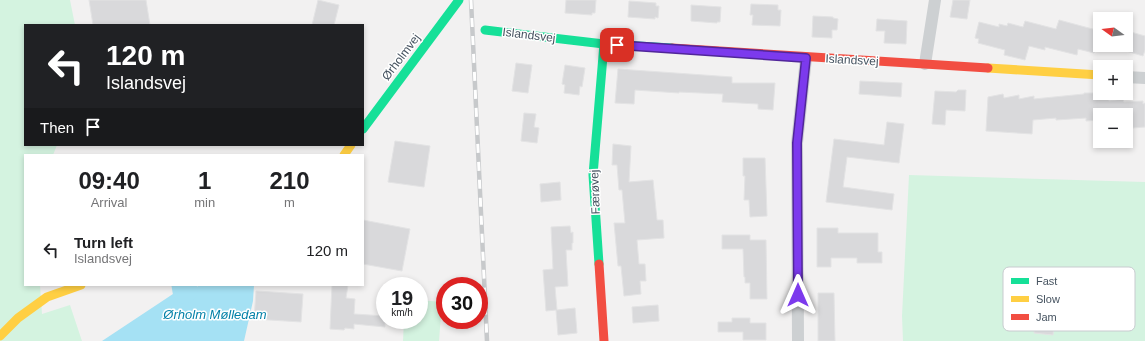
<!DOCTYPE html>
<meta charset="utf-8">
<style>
body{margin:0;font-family:Arial,sans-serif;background:#f2f2f2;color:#202124;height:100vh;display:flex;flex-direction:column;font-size:15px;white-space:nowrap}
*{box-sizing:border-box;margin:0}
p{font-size:13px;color:#757577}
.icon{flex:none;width:22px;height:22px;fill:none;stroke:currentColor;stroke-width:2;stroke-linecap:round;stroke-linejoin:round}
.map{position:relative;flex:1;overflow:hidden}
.drawer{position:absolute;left:24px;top:154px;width:340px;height:132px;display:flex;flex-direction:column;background:#fff;border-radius:0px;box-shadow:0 2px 6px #0003}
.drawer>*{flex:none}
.top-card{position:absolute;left:24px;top:24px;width:340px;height:122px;border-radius:0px;box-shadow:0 2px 6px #0003;background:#202124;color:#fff;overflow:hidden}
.needle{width:26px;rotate:285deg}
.tools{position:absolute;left:1093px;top:12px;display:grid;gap:8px}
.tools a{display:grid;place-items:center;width:40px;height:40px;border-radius:0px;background:#fff;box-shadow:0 2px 6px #0003;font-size:20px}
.speed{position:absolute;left:376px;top:277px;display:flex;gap:8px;font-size:20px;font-weight:700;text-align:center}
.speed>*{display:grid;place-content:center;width:52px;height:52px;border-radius:50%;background:#fff;box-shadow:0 2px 6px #0003;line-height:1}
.speed small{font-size:10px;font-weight:400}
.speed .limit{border:6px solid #d22;background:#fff;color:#111}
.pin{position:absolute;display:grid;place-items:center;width:34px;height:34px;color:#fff;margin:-17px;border-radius:8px;box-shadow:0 2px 6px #0006}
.me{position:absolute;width:44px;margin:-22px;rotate:0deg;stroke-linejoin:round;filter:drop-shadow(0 0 3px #0008)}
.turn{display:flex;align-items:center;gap:14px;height:84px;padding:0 16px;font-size:18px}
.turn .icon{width:52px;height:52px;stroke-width:2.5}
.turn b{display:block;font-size:28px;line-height:34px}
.then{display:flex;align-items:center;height:38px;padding:0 16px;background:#0003;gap:8px;font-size:15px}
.eta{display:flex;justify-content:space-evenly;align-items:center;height:68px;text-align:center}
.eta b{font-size:24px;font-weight:600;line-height:28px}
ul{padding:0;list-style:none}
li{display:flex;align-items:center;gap:12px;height:56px;padding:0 16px}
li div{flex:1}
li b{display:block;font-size:15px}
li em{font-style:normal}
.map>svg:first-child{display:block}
.green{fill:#d4f3e0}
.water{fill:#a5e1f4}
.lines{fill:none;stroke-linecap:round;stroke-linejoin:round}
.river{stroke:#a5e1f4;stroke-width:25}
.building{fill:#d9d9db;stroke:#e3e3e4}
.street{stroke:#cdd0d2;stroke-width:12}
.fast{stroke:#16e098;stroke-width:9}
.slow{stroke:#ffcf43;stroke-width:9}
.jam{stroke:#f24e42;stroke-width:9}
.rail-casing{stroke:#c7c9cb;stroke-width:4.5}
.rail{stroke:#fff;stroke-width:3;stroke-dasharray:9;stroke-linecap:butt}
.route-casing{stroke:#51269a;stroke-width:10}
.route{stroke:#7c3aed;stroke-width:7}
.labels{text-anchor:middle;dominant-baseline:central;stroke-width:3;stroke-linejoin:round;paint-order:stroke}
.street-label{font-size:12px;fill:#465360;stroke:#fff}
.water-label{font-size:13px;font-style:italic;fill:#0280a8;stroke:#fff}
.key{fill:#fff;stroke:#c8cbcf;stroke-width:1}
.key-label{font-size:11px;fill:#465360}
</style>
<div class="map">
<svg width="1145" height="341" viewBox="0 0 1145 341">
<rect width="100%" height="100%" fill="#f2f1f1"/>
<path class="green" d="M 0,0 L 70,0 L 75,25 L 25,25 L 25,145 L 57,145 L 53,155 L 25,155 L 25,285 L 40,285 L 42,314 L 70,305 L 82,341 L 0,341 Z
M 909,175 L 1145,182 L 1145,341 L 903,341 L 902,316 Z
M 419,300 L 442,302 L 439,341 L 403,341 L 404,320 L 419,320 Z"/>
<path class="water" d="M 201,285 L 254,285 L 253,301 L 244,341 L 102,341 L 176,292 L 185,291 Z"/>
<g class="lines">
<path class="river" d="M 184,285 L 185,291"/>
</g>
<path class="building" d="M 89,0 L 146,0 L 150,25 L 93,25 Z
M 318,0 L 339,5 L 334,25 L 312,25 Z
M 566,0 L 596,0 L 595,13 L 592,13 L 592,15 L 565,13 Z
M 953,0 L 970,0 L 967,19 L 950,17 Z
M 629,1 L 656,3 L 656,6 L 659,6 L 658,18 L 655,17 L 655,19 L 628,17 Z
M 751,4 L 778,5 L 778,10 L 781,10 L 780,26 L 752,25 L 753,15 L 750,15 Z
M 691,5 L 721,7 L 720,22 L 717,22 L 717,23 L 691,21 Z
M 813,16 L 833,17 L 833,18 L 838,19 L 837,30 L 832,30 L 832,38 L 812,37 Z
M 877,19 L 907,21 L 906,44 L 884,43 L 885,31 L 876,31 Z
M 1059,20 L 1100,31 L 1100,51 L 1095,50 L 1094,53 L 1078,49 L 1077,55 L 1045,47 L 1045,50 L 1029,46 L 1025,60 L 1004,55 L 1005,50 L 978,43 L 979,39 L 975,38 L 979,22 L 999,27 L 999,24 L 1007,26 L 1008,23 L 1023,27 L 1025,21 L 1056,29 Z
M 1131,32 L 1145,36 L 1145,50 L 1143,56 L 1126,51 L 1126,34 L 1130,36 Z
M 516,63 L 532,65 L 528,93 L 512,91 Z
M 565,65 L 585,68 L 582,87 L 580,86 L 579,95 L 564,93 L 565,85 L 562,84 Z
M 618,69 L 732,77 L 732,83 L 775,83 L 773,110 L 758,109 L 758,104 L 722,102 L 723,94 L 679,92 L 679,93 L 635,90 L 634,104 L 615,103 Z
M 860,81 L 902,83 L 901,97 L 859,94 Z
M 958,90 L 966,90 L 965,111 L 946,110 L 945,125 L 932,124 L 935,91 L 956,92 Z
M 1084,93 L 1109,93 L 1109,101 L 1123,99 L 1124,102 L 1143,101 L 1143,104 L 1145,103 L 1145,127 L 1133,128 L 1132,123 L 1126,123 L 1126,115 L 1100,115 L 1100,120 L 1086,121 L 1086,118 L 1056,120 L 1056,118 L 1033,120 L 1032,134 L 986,131 L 988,97 L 1003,94 L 1004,98 L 1019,95 L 1019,99 L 1034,96 L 1034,99 L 1084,94 Z
M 524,113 L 536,114 L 534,127 L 539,128 L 537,143 L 521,141 Z
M 887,122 L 904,124 L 899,163 L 847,157 L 843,187 L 894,194 L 892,210 L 826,202 L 834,139 L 884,145 Z
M 395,141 L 430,146 L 424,187 L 388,182 Z
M 613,144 L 631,146 L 629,182 L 653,180 L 657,220 L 663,220 L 664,238 L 637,240 L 639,264 L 645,264 L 646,281 L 640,281 L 641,294 L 624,296 L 621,266 L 618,266 L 614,223 L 625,223 L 622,190 L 619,190 L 617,165 L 612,165 Z
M 743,158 L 765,158 L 767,216 L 750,217 L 749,200 L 744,200 L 745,176 L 743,176 Z
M 560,182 L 561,200 L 541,202 L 540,184 Z
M 363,220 L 410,229 L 402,271 L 363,264 Z
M 570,226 L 571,233 L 573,232 L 573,243 L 572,243 L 572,250 L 566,250 L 568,286 L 555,287 L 557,310 L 575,308 L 577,333 L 558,335 L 556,310 L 546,311 L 543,270 L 553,269 L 551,227 Z
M 817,228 L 838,228 L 838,233 L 878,233 L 878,252 L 882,252 L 882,263 L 857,263 L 857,258 L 831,258 L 831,267 L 817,267 Z
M 722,235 L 750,235 L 750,240 L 766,240 L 767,299 L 750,299 L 750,283 L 745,283 L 745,277 L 744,277 L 743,249 L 722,249 Z
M 332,285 L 348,285 L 346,298 L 355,299 L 354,314 L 385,316 L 385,327 L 354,324 L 354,329 L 345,328 L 344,330 L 330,329 Z
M 256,291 L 303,294 L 301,322 L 254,319 Z
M 818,293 L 834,293 L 835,341 L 818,341 Z
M 658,305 L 659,321 L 633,323 L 632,307 Z
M 732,318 L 750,318 L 750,323 L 766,323 L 766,340 L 743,340 L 743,332 L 718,332 L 718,322 L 732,322 Z
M 1035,322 L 1054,324 L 1053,335 L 1034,333 Z"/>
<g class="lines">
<path class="street" d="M 925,64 L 935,0
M 1126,77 L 1145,78
M 798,341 L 797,143 L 806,58"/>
<path class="fast" d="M 485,30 L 604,44 L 672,48
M 363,129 L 459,0
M 599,264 L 593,175 L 604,44"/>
<path class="slow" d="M 988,68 L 1100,75
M 344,155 L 351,145
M 0,336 L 18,318 L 47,297 L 81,285"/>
<path class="jam" d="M 672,48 L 988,68
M 599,264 L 604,341"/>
<defs>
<path id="rail" d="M 471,0 L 487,341"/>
</defs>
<use href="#rail" class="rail-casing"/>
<use href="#rail" class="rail"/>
</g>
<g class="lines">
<defs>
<path id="route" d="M 617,45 L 806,58 L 797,143 L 798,295"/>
</defs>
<use href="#route" class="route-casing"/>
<use href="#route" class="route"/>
</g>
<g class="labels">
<g class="street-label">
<text transform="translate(529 35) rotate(7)">Islandsvej</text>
<text transform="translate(401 57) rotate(-53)">Ørholmvej</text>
<text transform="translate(852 60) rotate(3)">Islandsvej</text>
<text transform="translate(595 192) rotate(-92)">Færøvej</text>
</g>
<g class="water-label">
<text x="215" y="314">Ørholm Mølledam</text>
</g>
</g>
<rect x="1003" y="267" width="132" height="64" rx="6" class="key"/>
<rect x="1011" y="278" width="18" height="6" fill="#16e098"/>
<rect x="1011" y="296" width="18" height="6" fill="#ffcf43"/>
<rect x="1011" y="314" width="18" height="6" fill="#f24e42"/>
<g class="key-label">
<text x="1036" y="285">Fast</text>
<text x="1036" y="303">Slow</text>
<text x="1036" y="321">Jam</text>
</g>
</svg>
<div class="tools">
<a><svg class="needle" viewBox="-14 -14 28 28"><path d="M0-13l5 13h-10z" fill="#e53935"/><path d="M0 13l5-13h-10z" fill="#757577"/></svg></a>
<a>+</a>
<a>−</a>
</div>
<div class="speed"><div>19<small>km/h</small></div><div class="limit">30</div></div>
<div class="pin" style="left:617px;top:45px;background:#d93025"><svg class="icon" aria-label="arrive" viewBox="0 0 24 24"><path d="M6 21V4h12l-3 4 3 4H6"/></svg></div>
<svg class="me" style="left:798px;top:295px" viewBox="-20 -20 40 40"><path d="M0-17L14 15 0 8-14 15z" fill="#7c3aed" stroke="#fff" stroke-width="4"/></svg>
<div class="top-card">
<div class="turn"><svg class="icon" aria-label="left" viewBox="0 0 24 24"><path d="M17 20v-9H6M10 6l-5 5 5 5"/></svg><div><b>120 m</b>Islandsvej</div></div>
<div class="then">Then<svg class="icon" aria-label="arrive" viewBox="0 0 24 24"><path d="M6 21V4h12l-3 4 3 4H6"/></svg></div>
</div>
<section class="drawer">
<div class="eta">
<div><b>09:40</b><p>Arrival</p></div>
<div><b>1</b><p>min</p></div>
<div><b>210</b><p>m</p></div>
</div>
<ul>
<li><svg class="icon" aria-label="left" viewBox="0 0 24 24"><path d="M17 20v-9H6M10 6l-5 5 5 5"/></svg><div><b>Turn left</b><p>Islandsvej</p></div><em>120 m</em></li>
</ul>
</section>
</div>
